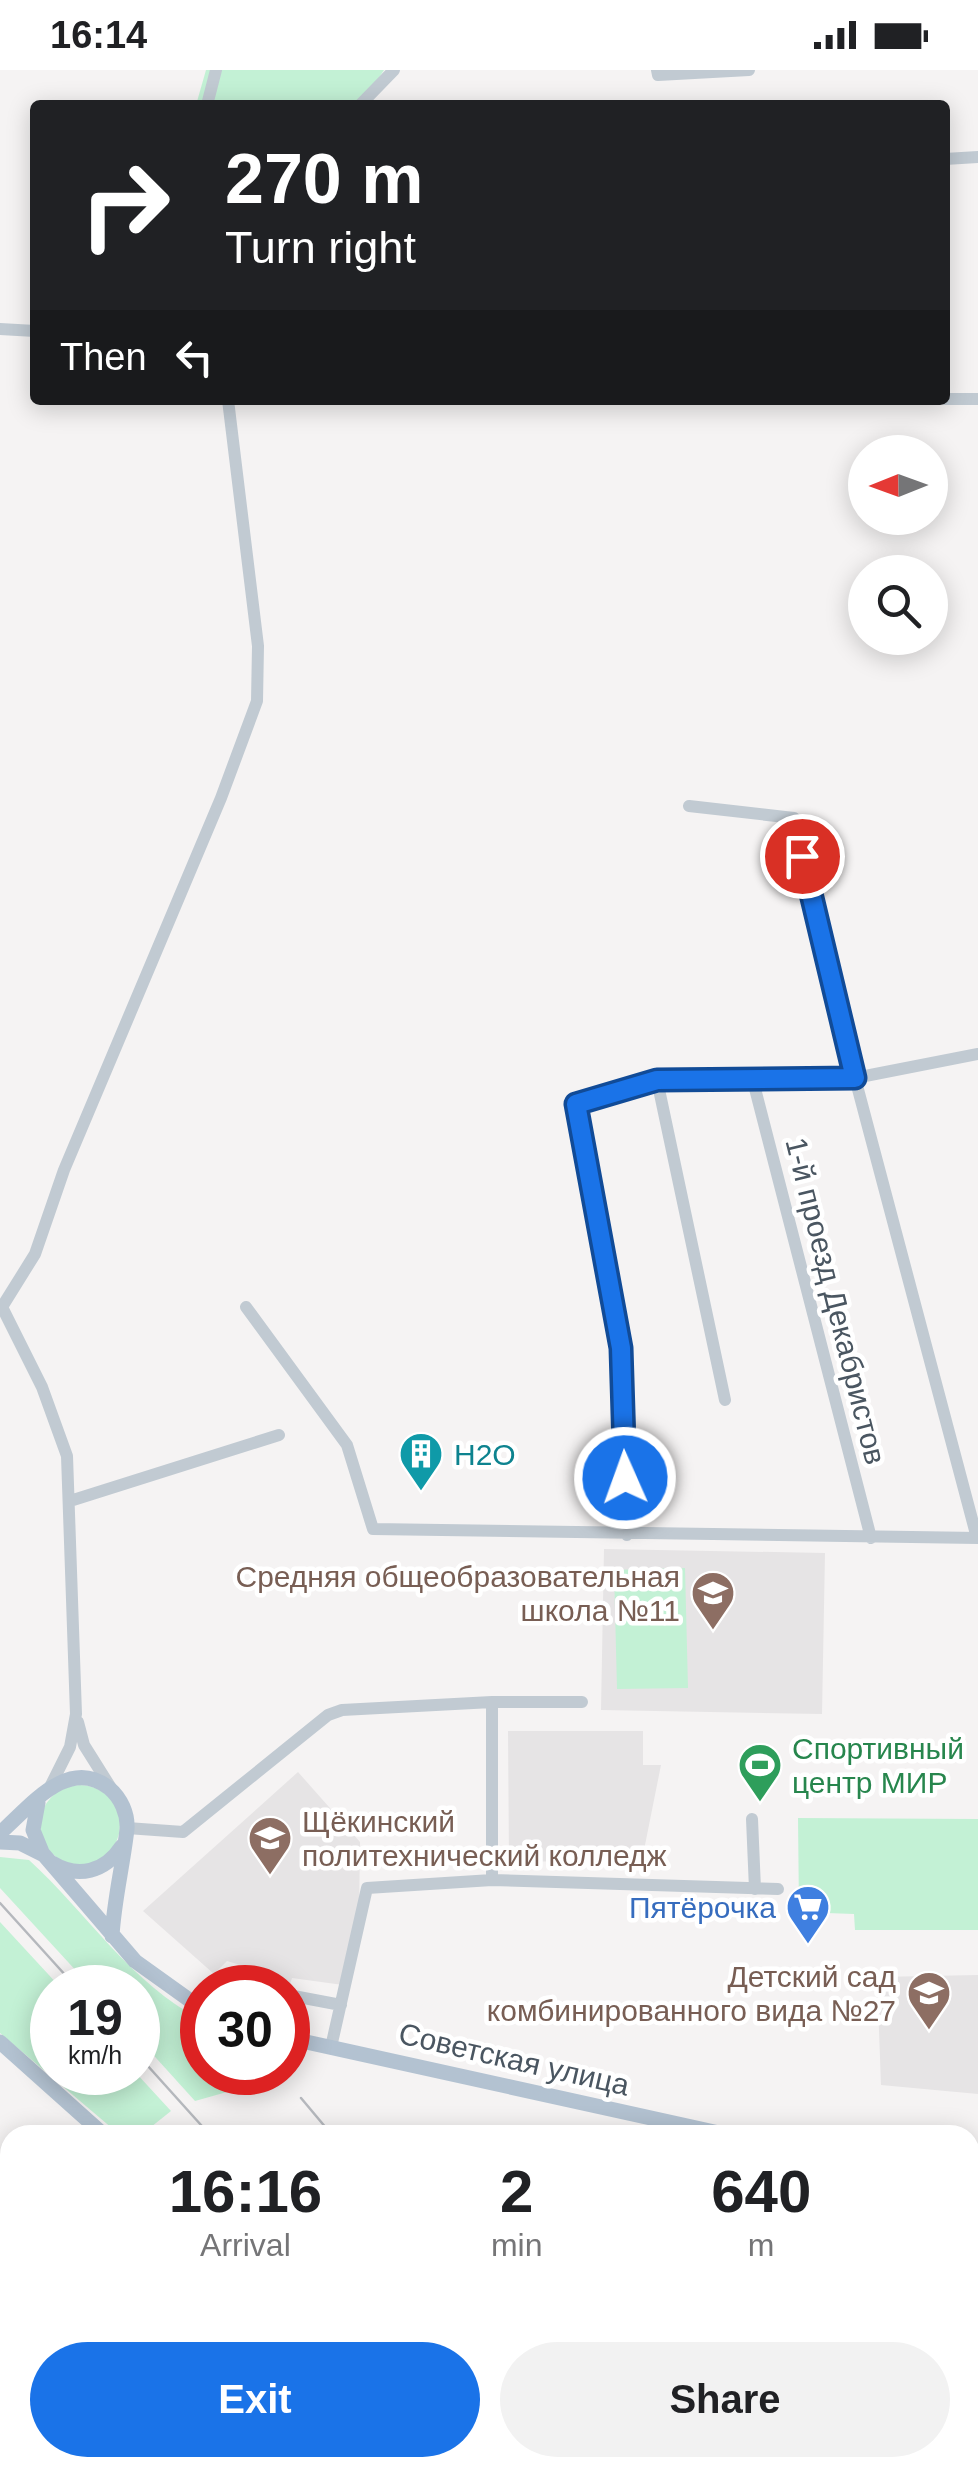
<!DOCTYPE html>
<meta charset="utf-8">
<style>
body{margin:0;font-family:Arial,sans-serif;background:#f2f2f2;color:#202124;height:100vh;display:flex;flex-direction:column;font-size:38px;white-space:nowrap}
*{box-sizing:border-box;margin:0}
p{font-size:32px;color:#757577}
.icon{flex:none;width:55px;height:55px;fill:none;stroke:currentColor;stroke-width:2;stroke-linecap:round;stroke-linejoin:round}
.map{position:relative;flex:1;overflow:hidden}
.details{position:absolute;left:0px;top:2055px;width:980px;height:352px;display:flex;flex-direction:column;background:#fff;border-radius:30px 30px 0 0;box-shadow:0 5px 25px #0003}
.details>*{flex:none}
.hud{position:absolute;left:30px;top:30px;width:920px;height:305px;border-radius:10px;box-shadow:0 5px 25px #0003;background:#202124;color:#fff;overflow:hidden}
.needle{width:65px;rotate:269deg}
.tools{position:absolute;left:848px;top:365px;display:grid;gap:20px}
.tools a{display:grid;place-items:center;width:100px;height:100px;border-radius:50%;background:#fff;box-shadow:0 5px 25px #0003;font-size:50px}
.speed{position:absolute;left:30px;top:1895px;display:flex;gap:20px;font-size:50px;font-weight:700;text-align:center}
.speed>*{display:grid;place-content:center;width:130px;height:130px;border-radius:50%;background:#fff;box-shadow:0 5px 25px #0003;line-height:1}
.speed small{font-size:25px;font-weight:400}
.speed .limit{border:15px solid #d22;background:#fff;color:#111}
.pin{position:absolute;display:grid;place-items:center;width:85px;height:85px;color:#fff;margin:-42px;border:5px solid #fff;border-radius:50%;box-shadow:0 2px 10px #0007}
.me{position:absolute;width:110px;margin:-55px;rotate:358deg;stroke-linejoin:round;filter:drop-shadow(0 0 8px #0008)}
.turn{display:flex;align-items:center;gap:35px;height:210px;padding:0 30px;font-size:45px}
.turn .icon{width:130px;height:130px;stroke-width:2.5}
.turn b{display:block;font-size:70px;line-height:85px}
.then{display:flex;align-items:center;height:95px;padding:0 30px;background:#0003;gap:20px;font-size:38px}
.eta{display:flex;justify-content:space-evenly;align-items:center;height:170px;text-align:center}
.eta b{font-size:60px;font-weight:700;line-height:70px}
.cta{display:flex;gap:20px;margin-top:auto;padding:20px 30px}
.cta a{flex:1;height:115px;border-radius:60px;background:#1a73e8;color:#fff;font-size:40px;font-weight:700;line-height:115px;text-align:center}
.cta a+a{background:#f2f2f2;color:#202124}
.status{display:flex;justify-content:space-between;align-items:center;height:70px;padding:0 50px;background:#fff;direction:ltr}
.status svg{height:28px;fill:currentColor}
.map>svg:first-child{display:block}
.education{fill:#e6e4e5}
.medical{fill:#fce8e6}
.green{fill:#c3f1d5}
.lines{fill:none;stroke-linecap:round;stroke-linejoin:round}
.minor{stroke:#c1cad2;stroke-width:12}
.major{stroke:#b3c2d1;stroke-width:15}
.rail{stroke:#b5b8bd;stroke-width:2.5}
.route-casing{stroke:#114b97;stroke-width:25}
.route{stroke:#1a73e8;stroke-width:18}
.labels{text-anchor:middle;dominant-baseline:central;stroke-width:9;stroke-linejoin:round;paint-order:stroke}
.street-label{font-size:30px;fill:#4a5661;stroke:#fff}
.culture-label{font-size:30px;fill:#0d838f;stroke:#fff;text-anchor:start}
.education-label{font-size:30px;fill:#785e54;stroke:#fff;text-anchor:end}
.leisure-label{font-size:30px;fill:#27864d;stroke:#fff;text-anchor:start}
.shop-label{font-size:30px;fill:#366cbe;stroke:#fff;text-anchor:end}
</style>
<div class="status"><b>16:14</b><svg viewBox="0 0 49 12"><path d="M0 12V9h3v3zM5 12V6h3v6zM10 12V3h3v9zM15 12V0h3v12zM26 1h20v11H26zM47 4h2v5h-2z"/></svg></div>
<div class="map">
<svg width="978" height="2407" viewBox="0 0 978 2407">
<rect width="100%" height="100%" fill="#f5f3f3"/>
<path class="education" d="M 604,1479 L 825,1483 L 822,1644 L 601,1640 Z
M 508,1661 L 643,1661 L 643,1695 L 661,1695 L 642,1790 L 509,1792 Z
M 298,1702 L 360,1772 L 359,1847 L 343,1915 L 292,1908 L 290,1914 L 274,1910 L 274,1905 L 227,1891 L 214,1904 L 143,1841 Z
M 978,1905 L 978,2024 L 881,2015 L 877,1907 Z
M 109,2398 L 213,2398 L 220,2407 L 100,2407 Z"/>
<path class="medical" d="M 0,2090 L 10,2100 L 10,2380 L 0,2390 Z
M 42,2398 L 109,2398 L 100,2407 L 52,2407 Z"/>
<path class="green" d="M 206,0 L 384,0 L 361,35 L 196,35 Z
M 685,1498 L 688,1618 L 617,1619 L 614,1500 Z
M40 1755a40 40 0 1 1 80 0a40 40 0 1 1-80 0Z
M 798,1748 L 978,1749 L 978,1860 L 855,1860 L 854,1844 L 799,1842 Z
M 0,1787 L 29,1790 C 86,1842 132,1915 202,1950 L 202,2002 L 243,2003 L 234,2020 L 195,2031 L 138,1968 L 138,1918 L 91,1917 L 0,1818 Z
M 0,1852 L 60,1917 L 52,1918 L 52,2002 L 136,2003 L 171,2041 L 141,2065 L 120,2065 L 0,1963 Z
M 436,2398 L 496,2398 L 504,2407 L 443,2407 Z"/>
<g class="lines">
<path class="minor" d="M 657,0 L 658,5 L 749,0
M 207,35 L 216,0
M 360,35 L 394,0
M 945,89 L 978,87
M 0,259 L 35,261
M 945,329 L 978,329
M 689,736 L 794,748 L 855,1008 L 977,1468
M 752,1007 L 871,1468
M 657,1010 L 725,1330
M 246,1237 L 347,1375 L 373,1459 L 978,1468
M 70,1431 L 279,1365
M 627,1465 L 621,1278 L 576,1034 L 657,1010 L 855,1008 L 978,984
M 492,1632 L 582,1632
M 78,1652 L 84,1675 L 111,1718
M 49,1719 L 70,1677 L 76,1644 L 67,1386 L 42,1317 L 2,1237 L 35,1184 L 64,1100 L 221,728 L 257,631 L 258,576 L 228,330
M 752,1749 L 755,1819
M 127,1758 L 183,1762 L 328,1645 L 342,1640 L 492,1632 L 492,1810
M 288,1925 L 341,1935
M 331,1977 L 367,1818 L 492,1810 L 778,1819"/>
<path class="major" d="M 38,1733 L 33,1760 L 42,1782
M 0,1763 C 29,1738 68,1685 109,1718 C 121,1728 128,1744 127,1759 C 123,1795 114,1830 112,1866
M 0,1772 L 20,1773 L 44,1785 L 135,1891 L 202,1939
M 52,1793 C 78,1809 105,1802 122,1776
M 288,1968 L 728,2065
M 0,1972 L 104,2065
M 970,2119 L 978,2120
M 422,2398 L 430,2407"/>
<path class="rail" d="M 0,1833 L 77,1918
M 138,1985 L 210,2065
M 301,2028 L 332,2065
M 502,2398 L 510,2407
M 537,2398 L 546,2407
M 635,2398 L 644,2407
M 710,2398 L 713,2407
M 733,2398 L 741,2407
M 760,2398 L 772,2407"/>
</g>
<g class="lines">
<defs>
<path id="route" d="M 625,1408 L 621,1278 L 576,1034 L 657,1010 L 855,1008 L 802,786"/>
</defs>
<use href="#route" class="route-casing"/>
<use href="#route" class="route"/>
</g>
<defs>
<symbol id="building-pin" viewBox="-11 -11 22 30"><path d="M0 17L-7.5 6A9.5 9.5 0 1 1 7.5 6Z" fill="#0f9aa8" stroke="#fff"/><path d="M-4-6H4V6H1V3H-1V6H-4ZM-2.5-4.3h1.7v1.8h-1.7ZM.8-4.3h1.7v1.8H.8ZM-2.5-1h1.7V.8h-1.7ZM.8-1h1.7V.8H.8Z" fill="#fff"/></symbol>
<symbol id="school-pin" viewBox="-11 -11 22 30"><path d="M0 17L-7.5 6A9.5 9.5 0 1 1 7.5 6Z" fill="#8d6e63" stroke="#fff"/><path d="M0-5L7-2L0 1L-7-2ZM-4 1L0 2.5L4 1V4Q0 6-4 4Z" fill="#fff"/></symbol>
<symbol id="stadium-pin" viewBox="-11 -11 22 30"><path d="M0 17L-7.5 6A9.5 9.5 0 1 1 7.5 6Z" fill="#2e9e5b" stroke="#fff"/><path d="M0-5a6.5 5 0 1 0 0 10a6.5 5 0 1 0 0-10ZM-3.5-1.8h7v3.6h-7Z" fill="#fff"/></symbol>
<symbol id="university-pin" viewBox="-11 -11 22 30"><path d="M0 17L-7.5 6A9.5 9.5 0 1 1 7.5 6Z" fill="#8d6e63" stroke="#fff"/><path d="M0-5L7-2L0 1L-7-2ZM-4 1L0 2.5L4 1V4Q0 6-4 4Z" fill="#fff"/></symbol>
<symbol id="supermarket-pin" viewBox="-11 -11 22 30"><path d="M0 17L-7.5 6A9.5 9.5 0 1 1 7.5 6Z" fill="#3f7fe0" stroke="#fff"/><path d="M-6-5.5h2.5l.6 2H6L4.5 2H-2.5L-4.4-4H-6ZM-1.5 3.2a1.3 1.3 0 1 0 .1 0ZM3 3.2a1.3 1.3 0 1 0 .1 0Z" fill="#fff"/></symbol>
</defs>
<g fill-rule="evenodd">
<use href="#building-pin" x="396" y="1359" width="50" height="68"/>
<use href="#school-pin" x="688" y="1498" width="50" height="68"/>
<use href="#stadium-pin" x="735" y="1670" width="50" height="68"/>
<use href="#university-pin" x="245" y="1743" width="50" height="68"/>
<use href="#supermarket-pin" x="783" y="1812" width="50" height="68"/>
<use href="#school-pin" x="904" y="1898" width="50" height="68"/>
</g>
<g class="labels">
<g class="street-label">
<text transform="translate(836 1231) rotate(76)">1-й проезд Декабристов</text>
<text transform="translate(514 1989) rotate(13)">Советская улица</text>
</g>
<g class="culture-label">
<text x="454" y="1384">Н2О</text>
</g>
<g class="education-label">
<text x="680" y="1506">Средняя общеобразовательная<tspan x="680" dy="34">школа №11</tspan></text>
<text x="302" y="1751" text-anchor="start">Щёкинский<tspan x="302" dy="34">политехнический колледж</tspan></text>
<text x="896" y="1906">Детский сад<tspan x="896" dy="34">комбинированного вида №27</tspan></text>
</g>
<g class="leisure-label">
<text x="792" y="1678">Спортивный<tspan x="792" dy="34">центр МИР</tspan></text>
</g>
<g class="shop-label">
<text x="776" y="1837">Пятёрочка</text>
</g>
</g>
</svg>
<div class="tools">
<a><svg class="needle" viewBox="-14 -14 28 28"><path d="M0-13l5 13h-10z" fill="#e53935"/><path d="M0 13l5-13h-10z" fill="#757577"/></svg></a>
<a><svg class="icon" aria-label="search" viewBox="0 0 24 24"><circle cx="10" cy="10" r="6"/><path d="M15 15l6 6"/></svg></a>
</div>
<div class="speed"><div>19<small>km/h</small></div><div class="limit">30</div></div>
<div class="pin" style="left:802px;top:786px;background:#d93025"><svg class="icon" aria-label="arrive" viewBox="0 0 24 24"><path d="M6 21V4h12l-3 4 3 4H6"/></svg></div>
<svg class="me" style="left:625px;top:1408px" viewBox="-20 -20 40 40"><circle r="17" fill="#1a73e8" stroke="#fff" stroke-width="3"/><path d="M0-11L8 9 0 5-8 9z" fill="#fff"/></svg>
<div class="hud">
<div class="turn"><svg class="icon" aria-label="right" viewBox="0 0 24 24"><path d="M7 20v-9h11M14 6l5 5-5 5"/></svg><div><b>270 m</b>Turn right</div></div>
<div class="then">Then<svg class="icon" aria-label="left" viewBox="0 0 24 24"><path d="M17 20v-9H6M10 6l-5 5 5 5"/></svg></div>
</div>
<section class="details">
<div class="eta">
<div><b>16:16</b><p>Arrival</p></div>
<div><b>2</b><p>min</p></div>
<div><b>640</b><p>m</p></div>
</div>
<div class="cta"><a>Exit</a><a>Share</a></div>
</section>
</div>
